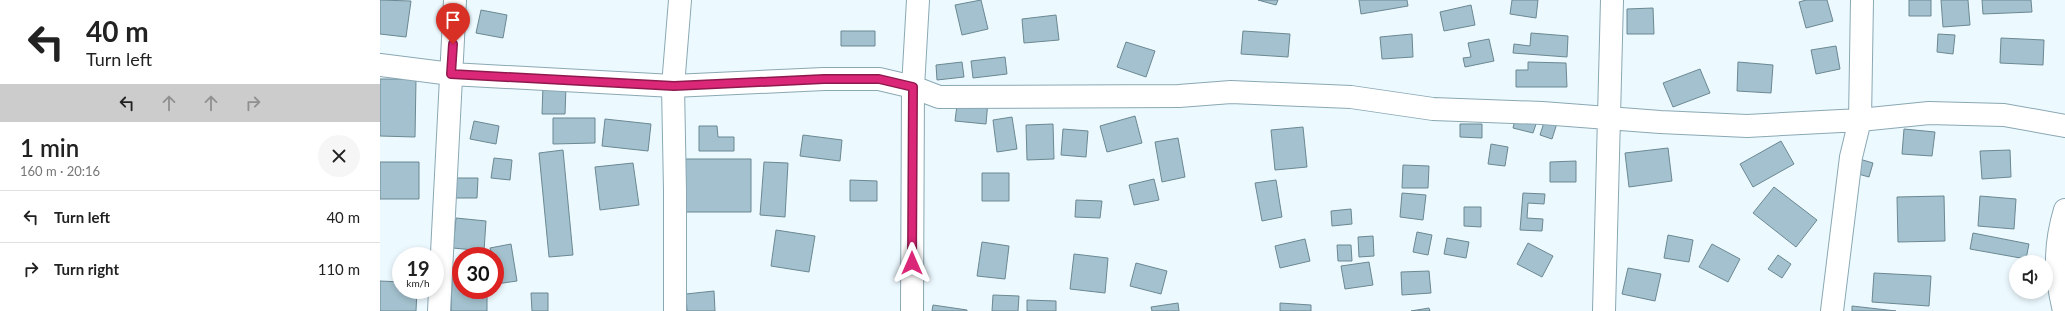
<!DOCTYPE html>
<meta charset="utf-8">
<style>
body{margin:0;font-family:Lato,sans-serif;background:#f6f6f6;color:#222;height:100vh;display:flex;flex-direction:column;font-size:15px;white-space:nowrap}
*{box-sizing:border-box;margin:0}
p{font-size:13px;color:#767676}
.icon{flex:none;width:22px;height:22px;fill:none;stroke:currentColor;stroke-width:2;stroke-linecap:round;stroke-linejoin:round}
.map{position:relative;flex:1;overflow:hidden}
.side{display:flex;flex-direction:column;background:#fff;width:380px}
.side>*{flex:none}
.guide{background:#fff;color:#222;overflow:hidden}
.fabs{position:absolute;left:1629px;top:255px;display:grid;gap:8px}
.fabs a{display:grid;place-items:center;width:44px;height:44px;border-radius:50%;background:#fff;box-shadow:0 2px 6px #0003;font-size:20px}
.speed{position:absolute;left:12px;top:247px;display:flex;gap:8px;font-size:20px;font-weight:700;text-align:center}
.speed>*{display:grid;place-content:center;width:52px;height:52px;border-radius:50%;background:#fff;box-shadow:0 2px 6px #0003;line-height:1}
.speed small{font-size:10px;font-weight:400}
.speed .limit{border:6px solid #d22;background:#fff;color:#111}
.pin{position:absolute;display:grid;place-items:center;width:34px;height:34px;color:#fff;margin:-41px -17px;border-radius:50% 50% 50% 0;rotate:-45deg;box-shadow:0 0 4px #0007}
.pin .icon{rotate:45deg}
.me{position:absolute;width:44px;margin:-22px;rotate:0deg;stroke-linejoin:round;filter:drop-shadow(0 0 3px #0008)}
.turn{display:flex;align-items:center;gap:14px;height:84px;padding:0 20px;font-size:18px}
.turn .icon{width:52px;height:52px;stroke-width:2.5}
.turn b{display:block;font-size:28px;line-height:34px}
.lanes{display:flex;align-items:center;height:38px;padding:0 20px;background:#0003;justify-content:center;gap:20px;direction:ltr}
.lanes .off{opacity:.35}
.round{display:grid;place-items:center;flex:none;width:42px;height:42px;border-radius:21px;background:#f6f6f6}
.head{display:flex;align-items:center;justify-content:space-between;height:68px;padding:0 20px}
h1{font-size:24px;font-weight:600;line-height:30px}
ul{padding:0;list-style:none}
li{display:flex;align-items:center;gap:12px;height:52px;padding:0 20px;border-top:1px solid #e0e0e0}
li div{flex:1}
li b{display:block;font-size:15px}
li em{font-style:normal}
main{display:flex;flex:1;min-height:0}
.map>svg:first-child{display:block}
.building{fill:#a3c1ce;stroke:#6b8893}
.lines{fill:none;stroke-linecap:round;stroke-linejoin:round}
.minor-casing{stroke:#8aa8b4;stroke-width:24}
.minor{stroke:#fff;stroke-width:22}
.route-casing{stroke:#8e194d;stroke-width:10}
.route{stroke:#db2777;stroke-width:7}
</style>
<main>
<section class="side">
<div class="guide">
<div class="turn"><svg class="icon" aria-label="left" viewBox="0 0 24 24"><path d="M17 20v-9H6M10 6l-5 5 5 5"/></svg><div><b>40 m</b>Turn left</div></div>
<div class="lanes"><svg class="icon" aria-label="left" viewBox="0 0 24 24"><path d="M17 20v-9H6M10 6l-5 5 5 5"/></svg><svg class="icon off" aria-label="ahead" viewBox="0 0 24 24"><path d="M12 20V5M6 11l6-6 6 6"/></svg><svg class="icon off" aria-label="ahead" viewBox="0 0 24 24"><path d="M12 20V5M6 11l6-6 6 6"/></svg><svg class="icon off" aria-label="right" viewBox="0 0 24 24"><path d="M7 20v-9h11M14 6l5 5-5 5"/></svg></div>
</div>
<div class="head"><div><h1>1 min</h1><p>160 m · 20:16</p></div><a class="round"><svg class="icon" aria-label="close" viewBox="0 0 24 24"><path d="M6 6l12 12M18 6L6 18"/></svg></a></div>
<ul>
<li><svg class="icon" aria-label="left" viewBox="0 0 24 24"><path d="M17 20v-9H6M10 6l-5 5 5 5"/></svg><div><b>Turn left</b></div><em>40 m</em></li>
<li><svg class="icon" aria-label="right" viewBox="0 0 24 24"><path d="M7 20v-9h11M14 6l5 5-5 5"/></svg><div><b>Turn right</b></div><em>110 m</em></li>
</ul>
</section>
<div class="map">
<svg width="1685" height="311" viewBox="0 0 1685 311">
<rect width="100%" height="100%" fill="#ecf9fe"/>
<path class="building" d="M 0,0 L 31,1 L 26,37 L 0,34 Z
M 601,0 L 608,29 L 582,35 L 575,5 Z
M 878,0 L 898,0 L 896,5 Z
M 979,0 L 1027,0 L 1028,6 L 981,14 Z
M 1132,0 L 1158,0 L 1156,18 L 1130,14 Z
M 1426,0 L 1447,0 L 1453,21 L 1426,28 L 1419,2 Z
M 1529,0 L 1551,0 L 1551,16 L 1529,16 Z
M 1561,0 L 1588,0 L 1590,25 L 1563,27 Z
M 1602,0 L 1651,0 L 1652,12 L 1603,14 Z
M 1091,5 L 1095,25 L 1064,31 L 1060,12 Z
M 1273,8 L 1274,34 L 1247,34 L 1247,9 Z
M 101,10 L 127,15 L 123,38 L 96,33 Z
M 676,15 L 679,40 L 644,43 L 642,19 Z
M 461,31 L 495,31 L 495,46 L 461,46 Z
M 863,31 L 910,34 L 908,57 L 861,54 Z
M 1151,33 L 1188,36 L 1187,57 L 1133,53 L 1134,44 L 1150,46 Z
M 1032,34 L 1033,57 L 1002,59 L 1000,37 Z
M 1558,34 L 1575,35 L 1573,54 L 1557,52 Z
M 1621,38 L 1664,40 L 1663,65 L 1620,63 Z
M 1109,39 L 1114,61 L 1085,67 L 1083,58 L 1091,57 L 1088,43 Z
M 746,42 L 775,51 L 766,77 L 737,67 Z
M 1456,46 L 1460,69 L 1436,74 L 1431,50 Z
M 625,57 L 627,74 L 593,78 L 591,61 Z
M 582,62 L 584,77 L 557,80 L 556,65 Z
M 1148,62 L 1186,63 L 1187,87 L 1136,87 L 1136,70 L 1148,70 Z
M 1358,62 L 1393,65 L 1391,93 L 1357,91 Z
M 1320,69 L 1330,93 L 1293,107 L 1283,83 Z
M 0,79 L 36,79 L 35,137 L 0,136 Z
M 163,85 L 186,86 L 185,114 L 162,114 Z
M 578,97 L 608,101 L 606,124 L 575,121 Z
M 755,116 L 762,143 L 727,152 L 720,126 Z
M 1136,116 L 1157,121 L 1153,133 L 1133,128 Z
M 1166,116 L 1178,120 L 1172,139 L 1160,135 Z
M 632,117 L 637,149 L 617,152 L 613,120 Z
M 173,118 L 215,118 L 215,143 L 173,144 Z
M 225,119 L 271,124 L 268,151 L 222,146 Z
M 94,121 L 119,126 L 116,144 L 90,139 Z
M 673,124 L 674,159 L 647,160 L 646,125 Z
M 1080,124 L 1102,124 L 1102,138 L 1080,137 Z
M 319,126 L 337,126 L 338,137 L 354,137 L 354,151 L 319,151 Z
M 923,127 L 927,167 L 895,170 L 891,130 Z
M 683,129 L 708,131 L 706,157 L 681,155 Z
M 1524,129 L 1555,132 L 1552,156 L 1522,154 Z
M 423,135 L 462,140 L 460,161 L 420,156 Z
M 798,138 L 805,177 L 782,182 L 775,142 Z
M 1401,141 L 1414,164 L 1373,187 L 1360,164 Z
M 1111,144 L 1128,147 L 1125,166 L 1108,164 Z
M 1288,148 L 1292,181 L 1249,187 L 1245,153 Z
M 183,150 L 193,255 L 169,257 L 159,153 Z
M 1630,150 L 1631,177 L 1602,179 L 1600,151 Z
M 114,158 L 132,160 L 130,180 L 111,178 Z
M 1476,158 L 1493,163 L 1489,177 L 1471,172 Z
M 305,159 L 371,159 L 371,212 L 305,212 Z
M 1196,161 L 1196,182 L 1170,182 L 1170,162 Z
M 0,162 L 39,162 L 39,199 L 0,199 Z
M 384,162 L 408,163 L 405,217 L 380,215 Z
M 253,163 L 259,205 L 220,210 L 215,167 Z
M 1023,165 L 1049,166 L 1048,188 L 1022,188 Z
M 602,173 L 629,173 L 629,201 L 602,201 Z
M 72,178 L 98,178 L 97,198 L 71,198 Z
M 774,179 L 779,200 L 754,205 L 749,185 Z
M 470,180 L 497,181 L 497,201 L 470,201 Z
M 896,180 L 902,217 L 882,221 L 875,183 Z
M 1394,187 L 1437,220 L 1416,247 L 1373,213 Z
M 1022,193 L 1046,195 L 1043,220 L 1020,217 Z
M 1143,193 L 1165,194 L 1164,204 L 1148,203 L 1147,218 L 1163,219 L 1162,231 L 1140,230 Z
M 1564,196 L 1565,241 L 1518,242 L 1517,197 Z
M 1600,196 L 1636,199 L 1634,229 L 1598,226 Z
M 696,200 L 722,201 L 720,218 L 695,217 Z
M 1084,207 L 1101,207 L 1101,227 L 1084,226 Z
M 971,209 L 972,224 L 952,226 L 951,211 Z
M 76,218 L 106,221 L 104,251 L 73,248 Z
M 396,230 L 435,236 L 429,272 L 391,266 Z
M 1037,232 L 1052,235 L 1048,255 L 1033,252 Z
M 1593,233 L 1649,244 L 1646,259 L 1590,249 Z
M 1288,235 L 1313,240 L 1309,262 L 1284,258 Z
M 993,236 L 994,256 L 979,257 L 978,237 Z
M 1067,238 L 1089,242 L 1086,258 L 1064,254 Z
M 925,239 L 930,261 L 900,268 L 895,246 Z
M 602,242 L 629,246 L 625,279 L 597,276 Z
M 1148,243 L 1173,256 L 1162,277 L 1137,264 Z
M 131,244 L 137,281 L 116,284 L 115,256 L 112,256 L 110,248 Z
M 1332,244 L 1360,259 L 1348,282 L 1319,267 Z
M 957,245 L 971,245 L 972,261 L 958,261 Z
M 694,254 L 728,258 L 725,293 L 690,289 Z
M 1398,255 L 1411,264 L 1402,278 L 1388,269 Z
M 989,262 L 993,285 L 965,289 L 961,266 Z
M 756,263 L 787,271 L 781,294 L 750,286 Z
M 1248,268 L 1281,274 L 1275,301 L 1242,294 Z
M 1049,271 L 1051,293 L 1022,295 L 1021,272 Z
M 1494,273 L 1551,276 L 1549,306 L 1492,302 Z
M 72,279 L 81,279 L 81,290 L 107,290 L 107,311 L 71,311 Z
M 0,281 L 21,282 L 21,290 L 37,290 L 36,311 L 0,311 Z
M 334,291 L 335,311 L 307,311 L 306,294 Z
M 151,293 L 168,293 L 168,311 L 152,311 Z
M 613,295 L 639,296 L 638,311 L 612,311 Z
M 647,300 L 676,301 L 676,311 L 647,311 Z
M 798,303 L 799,311 L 772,311 L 771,307 Z
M 900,303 L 931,305 L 931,311 L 900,311 Z
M 553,305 L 587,310 L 587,311 L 552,311 Z
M 1472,306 L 1516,311 L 1472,311 Z
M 1049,308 L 1050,311 L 1031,311 Z"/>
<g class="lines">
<defs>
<path id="minor" d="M 0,65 L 71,74 L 293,86 L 444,79 L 499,79 L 533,87 L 559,97 L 799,96 L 851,92 L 971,97 L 1053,109 L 1162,113 L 1280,122 L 1367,126 L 1480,120 L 1549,113 L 1624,115 L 1685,126
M 59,311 L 75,0
M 295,311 L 295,191 L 293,86 L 300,0
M 532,311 L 533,87 L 538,0
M 1224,311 L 1232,0
M 1452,311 L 1471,157 L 1480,120 L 1482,0
M 1684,311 C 1675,273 1674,247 1685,210"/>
</defs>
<use href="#minor" class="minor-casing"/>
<use href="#minor" class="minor"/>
</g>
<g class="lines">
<defs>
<path id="route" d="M 73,44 L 71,74 L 294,86 L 444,79 L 499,79 L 533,87 L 532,263"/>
</defs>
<use href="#route" class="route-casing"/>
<use href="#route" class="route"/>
</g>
</svg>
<div class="fabs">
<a><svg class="icon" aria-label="sound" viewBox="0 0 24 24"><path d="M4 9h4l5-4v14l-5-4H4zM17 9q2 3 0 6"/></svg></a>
</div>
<div class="speed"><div>19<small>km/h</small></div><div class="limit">30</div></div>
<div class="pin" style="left:73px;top:44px;background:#d93025"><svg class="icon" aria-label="arrive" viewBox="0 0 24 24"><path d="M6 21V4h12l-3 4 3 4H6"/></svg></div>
<svg class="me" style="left:532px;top:263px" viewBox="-20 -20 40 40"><path d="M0-17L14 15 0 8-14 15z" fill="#db2777" stroke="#fff" stroke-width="4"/></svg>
</div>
</main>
